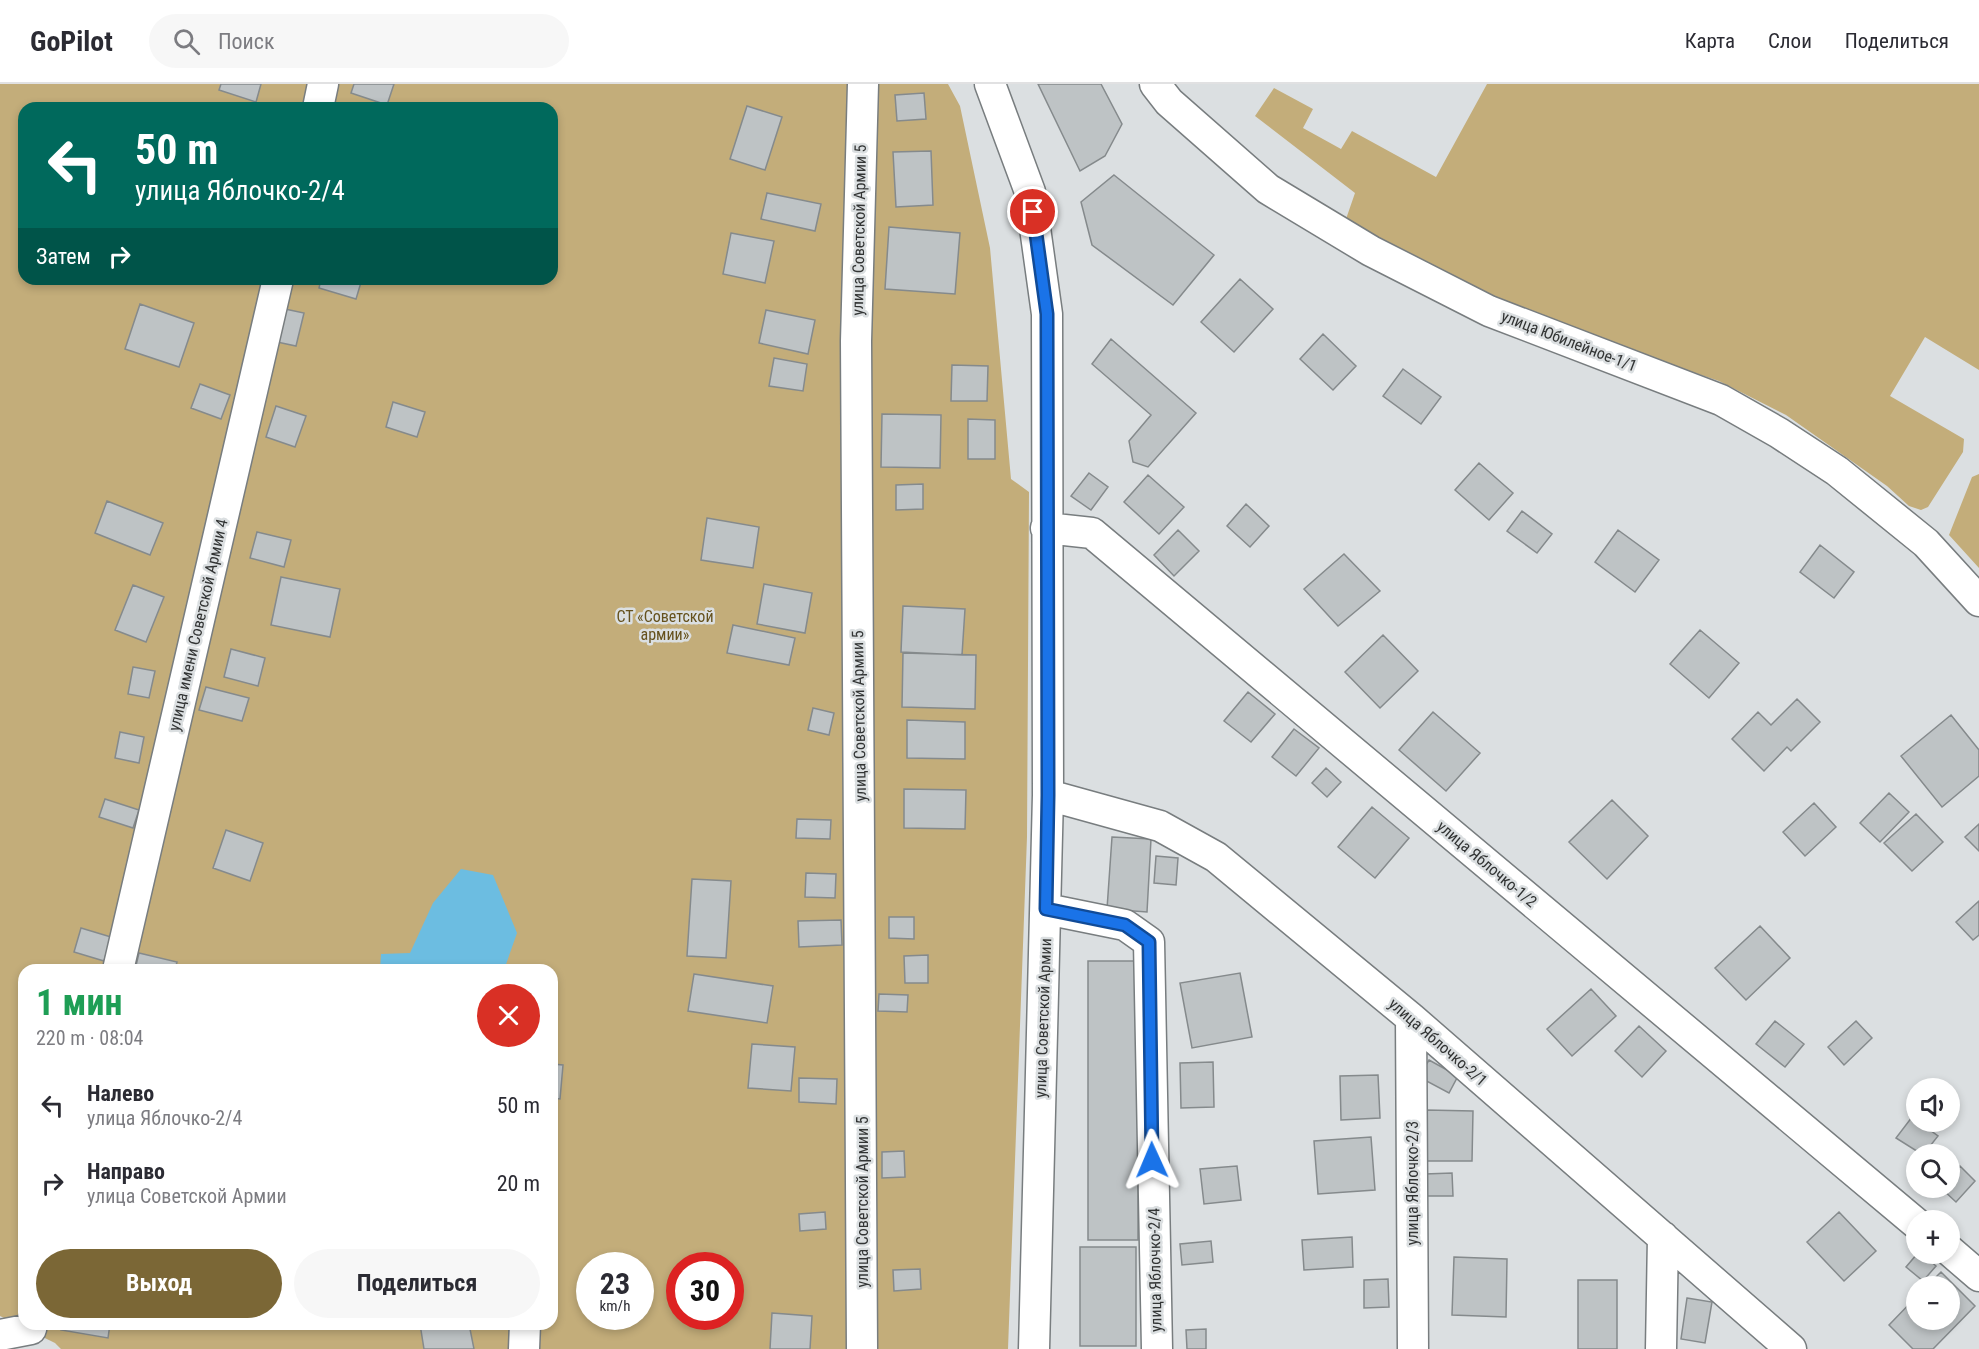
<!DOCTYPE html>
<html lang="ru">
<meta charset="utf-8">
<style>
body{margin:0;font-family:"Roboto Condensed",sans-serif;background:#f7f7f7;color:#2b2b33;height:100vh;display:flex;flex-direction:column;font-size:22px;white-space:nowrap}
*{box-sizing:border-box;margin:0}
p{font-size:20px;color:#7c7c81}
.icon{flex:none;width:33px;height:33px;fill:none;stroke:currentColor;stroke-width:2;stroke-linecap:round;stroke-linejoin:round}
.map{position:relative;flex:1;overflow:hidden}
.details{position:absolute;left:18px;top:880px;width:540px;height:366px;display:flex;flex-direction:column;background:#fff;border-radius:18px;box-shadow:0 3px 9px #0003}
.details>*{flex:none}
.hud{position:absolute;left:18px;top:18px;width:540px;height:183px;border-radius:18px;box-shadow:0 3px 9px #0003;background:#00695c;color:#fff;overflow:hidden}
.controls{position:absolute;left:1906px;top:994px;display:grid;gap:12px}
.controls a{display:grid;place-items:center;width:54px;height:54px;border-radius:50%;background:#fff;box-shadow:0 3px 9px #0003;font-size:30px}
.speed{position:absolute;left:576px;top:1168px;display:flex;gap:12px;font-size:30px;font-weight:700;text-align:center}
.speed>*{display:grid;place-content:center;width:78px;height:78px;border-radius:50%;background:#fff;box-shadow:0 3px 9px #0003;line-height:1}
.speed small{font-size:15px;font-weight:400}
.speed .limit{border:9px solid #d22;background:#fff;color:#111}
.pin{position:absolute;display:grid;place-items:center;width:51px;height:51px;color:#fff;margin:-26px;border:3px solid #fff;border-radius:50%;box-shadow:0 2px 6px #0007}
.me{position:absolute;width:66px;margin:-33px;rotate:359deg;stroke-linejoin:round;filter:drop-shadow(0 0 4px #0008)}
.turn{display:flex;align-items:center;gap:21px;height:126px;padding:0 18px;font-size:27px}
.turn .icon{width:78px;height:78px;stroke-width:2.5}
.turn b{display:block;font-size:42px;line-height:51px}
.then{display:flex;align-items:center;height:57px;padding:0 18px;background:#0003;gap:12px;font-size:22px}
.round{display:grid;place-items:center;flex:none;width:63px;height:63px;border-radius:32px;background:#f7f7f7}
.summary{display:flex;align-items:center;justify-content:space-between;height:102px;padding:0 18px}
h1{font-size:36px;font-weight:700;line-height:45px;color:#1e9e55}
.action{display:flex;gap:12px;margin-top:auto;padding:12px 18px}
.action a{flex:1;height:69px;border-radius:36px;background:#7b6736;color:#fff;font-size:24px;font-weight:700;line-height:69px;text-align:center}
.action a+a{background:#f7f7f7;color:#2b2b33}
ul{padding:0;list-style:none}
li{display:flex;align-items:center;gap:18px;height:78px;padding:0 18px}
li div{flex:1}
li b{display:block;font-size:22px}
li em{font-style:normal}
header{display:flex;align-items:center;gap:36px;box-sizing:border-box;height:84px;padding:0 30px;background:#fff;border-bottom:2px solid #e1e1e2}
header strong{font-size:28px}
nav{display:flex;gap:33px;margin-inline-start:auto;font-size:21px}
.search{width:420px;height:54px;background:#f7f7f7;display:flex;align-items:center;gap:15px;box-sizing:border-box;padding:0 21px;border-radius:33px;color:#7c7c81;font-size:22px}
.map>svg:first-child{display:block}
.green{fill:#c3ad7a;fill-rule:evenodd}
.water{fill:#6cbde1}
.building{fill:#bec3c5;stroke:#858a8c;stroke-width:1.5}
.lines{fill:none;stroke-linecap:round;stroke-linejoin:round}
.minor-casing{stroke:#787d7f;stroke-width:33}
.minor{stroke:#fff;stroke-width:30}
.route-casing{stroke:#114b97;stroke-width:15}
.route{stroke:#1a73e8;stroke-width:10}
.labels{text-anchor:middle;dominant-baseline:central;stroke-width:5;stroke-linejoin:round;paint-order:stroke}
.street-label{font-size:16px;fill:#323434;stroke:#dbdfe1}
.park-label{font-size:16px;fill:#65511c;stroke:#dbdfe1}
</style>
<header>
<strong>GoPilot</strong>
<div class="search"><svg class="icon" aria-label="search" viewBox="0 0 24 24"><circle cx="10" cy="10" r="6"/><path d="M15 15l6 6"/></svg>Поиск</div>
<nav><a>Карта</a><a>Слои</a><a>Поделиться</a></nav>
</header>
<div class="map">
<svg width="1979" height="1265" viewBox="0 0 1979 1265">
<rect width="100%" height="100%" fill="#dbdfe1"/>
<path class="green" d="M 0,0 L 948,0 L 960,22 L 990,164 L 1011,395 L 1029,408 L 1027,753 L 1008,1265 L 61,1265 L 55,1259 L 0,1232 ZM 24,24 L 552,24 L 552,195 L 24,195 ZM 24,886 L 552,886 L 552,1240 L 24,1240 ZM 590,1182 L 640,1182 L 640,1233 L 590,1233 ZM 680,1182 L 730,1182 L 730,1233 L 680,1233 Z
M 1487,0 L 1979,0 L 1979,286 L 1925,253 L 1890,312 L 1964,355 L 1963,368 L 1928,423 L 1921,426 L 1909,422 L 1887,402 L 1786,331 L 1719,297 L 1555,242 L 1443,191 L 1353,142 L 1346,135 L 1355,109 L 1255,32 L 1274,4 L 1313,25 L 1303,44 L 1341,65 L 1352,47 L 1436,93 Z
M 1979,390 L 1979,484 L 1949,451 L 1972,393 Z"/>
<path class="water" d="M 461,785 L 493,791 L 517,849 L 504,886 L 380,886 L 381,870 L 410,869 L 433,819 Z"/>
<path class="building" d="M 221,0 L 261,0 L 256,18 L 219,6 Z
M 354,0 L 394,0 L 387,21 L 351,9 Z
M 1038,0 L 1101,0 L 1122,40 L 1105,72 L 1080,87 Z
M 924,9 L 926,35 L 897,37 L 895,11 Z
M 747,22 L 782,33 L 765,86 L 730,75 Z
M 931,67 L 933,121 L 896,123 L 893,68 Z
M 1114,91 L 1214,171 L 1173,221 L 1092,161 L 1081,118 Z
M 767,109 L 821,120 L 815,147 L 761,135 Z
M 889,143 L 960,149 L 955,210 L 885,205 Z
M 731,149 L 774,157 L 765,199 L 723,190 Z
M 321,195 L 362,195 L 356,215 L 319,204 Z
M 1240,195 L 1273,225 L 1234,268 L 1201,238 Z
M 140,220 L 194,239 L 179,283 L 125,265 Z
M 285,225 L 304,229 L 296,262 L 277,258 Z
M 766,226 L 815,236 L 808,270 L 759,259 Z
M 1323,250 L 1356,282 L 1333,306 L 1300,275 Z
M 1111,255 L 1196,329 L 1148,383 L 1133,378 L 1129,357 L 1151,331 L 1092,280 Z
M 774,274 L 807,280 L 803,307 L 769,302 Z
M 952,281 L 988,282 L 987,317 L 951,317 Z
M 1403,285 L 1441,313 L 1421,340 L 1383,312 Z
M 200,300 L 230,311 L 221,335 L 191,324 Z
M 393,318 L 425,328 L 417,353 L 386,343 Z
M 276,322 L 306,332 L 295,363 L 266,353 Z
M 882,330 L 941,331 L 940,384 L 881,383 Z
M 968,335 L 995,336 L 995,375 L 968,375 Z
M 1479,379 L 1513,409 L 1489,436 L 1455,406 Z
M 1089,389 L 1108,403 L 1091,426 L 1071,412 Z
M 1148,391 L 1184,423 L 1159,450 L 1124,418 Z
M 923,400 L 923,425 L 896,426 L 896,401 Z
M 107,417 L 163,439 L 150,471 L 95,449 Z
M 1246,420 L 1269,442 L 1250,463 L 1227,442 Z
M 1522,427 L 1552,450 L 1537,469 L 1507,447 Z
M 707,434 L 759,443 L 753,484 L 701,476 Z
M 1178,446 L 1199,467 L 1174,492 L 1154,471 Z
M 1618,446 L 1659,476 L 1635,508 L 1595,478 Z
M 257,448 L 291,456 L 284,483 L 250,474 Z
M 1820,461 L 1854,488 L 1834,514 L 1800,488 Z
M 1344,470 L 1380,507 L 1338,542 L 1304,505 Z
M 281,493 L 340,505 L 330,553 L 271,541 Z
M 764,500 L 812,509 L 805,549 L 757,540 Z
M 133,501 L 164,513 L 146,558 L 115,546 Z
M 903,522 L 965,525 L 962,571 L 901,568 Z
M 733,541 L 795,554 L 789,581 L 727,569 Z
M 1700,546 L 1739,579 L 1709,614 L 1670,580 Z
M 1383,551 L 1418,587 L 1380,624 L 1345,588 Z
M 231,565 L 265,574 L 258,602 L 224,593 Z
M 903,569 L 976,571 L 975,625 L 902,623 Z
M 133,583 L 155,587 L 149,614 L 128,610 Z
M 206,603 L 249,614 L 242,637 L 199,626 Z
M 1248,608 L 1275,630 L 1251,658 L 1224,637 Z
M 1797,615 L 1820,638 L 1791,667 L 1787,663 L 1764,687 L 1732,655 L 1758,628 L 1771,641 Z
M 813,624 L 834,629 L 829,651 L 808,646 Z
M 1433,628 L 1480,669 L 1446,707 L 1399,666 Z
M 1951,631 L 1979,666 L 1979,692 L 1942,723 L 1901,672 Z
M 907,636 L 965,638 L 965,675 L 907,674 Z
M 1294,645 L 1319,664 L 1296,692 L 1272,673 Z
M 120,648 L 144,653 L 139,679 L 115,674 Z
M 1326,684 L 1341,698 L 1327,713 L 1312,699 Z
M 904,705 L 966,706 L 965,745 L 904,744 Z
M 1889,709 L 1909,728 L 1880,758 L 1860,739 Z
M 105,715 L 139,726 L 133,744 L 99,733 Z
M 1612,716 L 1648,752 L 1607,795 L 1569,758 Z
M 1814,719 L 1836,743 L 1805,772 L 1783,748 Z
M 1372,723 L 1409,754 L 1375,794 L 1338,763 Z
M 1916,730 L 1943,758 L 1912,787 L 1884,759 Z
M 797,735 L 831,736 L 830,755 L 796,754 Z
M 1979,740 L 1979,767 L 1965,753 Z
M 226,746 L 263,759 L 250,797 L 213,784 Z
M 1112,753 L 1151,755 L 1147,828 L 1107,825 Z
M 1156,772 L 1178,774 L 1176,801 L 1154,799 Z
M 806,789 L 836,790 L 835,814 L 805,813 Z
M 692,795 L 731,797 L 726,874 L 687,872 Z
M 1979,817 L 1979,851 L 1973,856 L 1956,838 Z
M 889,833 L 914,833 L 914,855 L 889,854 Z
M 841,836 L 842,861 L 799,863 L 798,837 Z
M 1760,842 L 1790,874 L 1746,916 L 1715,884 Z
M 81,844 L 111,853 L 104,877 L 74,868 Z
M 139,869 L 177,878 L 175,886 L 135,886 Z
M 928,871 L 928,899 L 905,899 L 904,872 Z
M 1088,877 L 1138,877 L 1138,1156 L 1088,1156 Z
M 1240,889 L 1252,953 L 1192,964 L 1180,899 Z
M 694,890 L 773,902 L 767,939 L 688,927 Z
M 1591,905 L 1616,932 L 1572,972 L 1547,945 Z
M 879,910 L 908,911 L 907,928 L 878,927 Z
M 1775,937 L 1804,960 L 1785,983 L 1756,960 Z
M 1856,937 L 1872,954 L 1844,981 L 1828,963 Z
M 1639,942 L 1666,967 L 1642,993 L 1615,967 Z
M 752,960 L 795,963 L 791,1007 L 748,1004 Z
M 1429,976 L 1458,992 L 1449,1009 L 1419,993 Z
M 1213,978 L 1214,1023 L 1181,1024 L 1180,979 Z
M 552,980 L 563,981 L 560,1015 L 552,1014 Z
M 1378,991 L 1380,1034 L 1341,1036 L 1340,992 Z
M 799,994 L 837,995 L 836,1020 L 799,1018 Z
M 1426,1026 L 1473,1027 L 1472,1077 L 1425,1077 Z
M 1912,1033 L 1938,1052 L 1923,1071 L 1896,1054 Z
M 1371,1053 L 1375,1106 L 1318,1110 L 1314,1057 Z
M 904,1067 L 905,1093 L 882,1094 L 882,1068 Z
M 1237,1082 L 1241,1116 L 1204,1120 L 1200,1085 Z
M 1960,1082 L 1975,1097 L 1956,1118 L 1941,1104 L 1950,1104 L 1950,1092 Z
M 1452,1089 L 1453,1112 L 1425,1112 L 1425,1090 Z
M 825,1128 L 826,1145 L 800,1147 L 799,1130 Z
M 1839,1128 L 1876,1167 L 1844,1197 L 1807,1158 Z
M 1352,1153 L 1353,1183 L 1304,1186 L 1302,1156 Z
M 1211,1157 L 1213,1178 L 1182,1181 L 1180,1160 Z
M 1080,1163 L 1136,1163 L 1136,1262 L 1080,1262 Z
M 1917,1170 L 1922,1170 L 1936,1182 L 1923,1197 L 1906,1183 Z
M 1454,1173 L 1507,1175 L 1506,1233 L 1452,1231 Z
M 920,1185 L 921,1205 L 894,1207 L 893,1186 Z
M 1941,1188 L 1975,1222 L 1933,1265 L 1913,1265 L 1889,1241 L 1917,1212 L 1917,1236 L 1950,1236 L 1950,1203 L 1926,1203 Z
M 1388,1195 L 1389,1223 L 1364,1224 L 1364,1196 Z
M 1578,1196 L 1617,1196 L 1617,1265 L 1578,1265 Z
M 1687,1214 L 1712,1218 L 1705,1259 L 1681,1255 Z
M 772,1229 L 812,1232 L 810,1265 L 770,1265 Z
M 62,1240 L 110,1240 L 108,1254 L 61,1246 Z
M 420,1240 L 469,1240 L 474,1265 L 424,1265 Z
M 1206,1245 L 1206,1265 L 1187,1265 L 1186,1246 Z"/>
<g class="lines">
<defs>
<path id="minor" d="M 990,0 L 1030,108 L 1047,230 L 1048,711 L 1034,1265
M 1155,0 L 1169,18 L 1268,105 L 1371,167 L 1489,227 L 1721,316 L 1779,349 L 1837,387 L 1926,459 L 1979,517
M 318,24 L 323,0
M 1046,444 L 1092,449 L 1917,1140
M 1048,711 L 1160,742 L 1216,773 L 1411,934 L 1791,1265
M 1046,825 L 1125,841 L 1149,858 L 1157,1265
M 118,886 L 278,195
M 1411,934 L 1413,1265
M 1950,1167 L 1979,1192
M 0,1251 L 31,1245 L 32,1240
M 524,1265 L 525,1240
M 862,1265 L 856,257 L 863,0
M 1661,1265 L 1663,1153"/>
</defs>
<use href="#minor" class="minor-casing"/>
<use href="#minor" class="minor"/>
</g>
<g class="lines">
<defs>
<path id="route" d="M 1033,128 L 1047,230 L 1048,711 L 1046,825 L 1125,841 L 1149,858 L 1152,1076"/>
</defs>
<use href="#route" class="route-casing"/>
<use href="#route" class="route"/>
</g>
<g class="labels">
<g class="street-label">
<text transform="translate(859 146) rotate(-89)">улица Советской Армии 5</text>
<text transform="translate(1569 257) rotate(21)">улица Юбилейное-1/1</text>
<text transform="translate(198 541) rotate(-77)">улица имени Советской Армии 4</text>
<text transform="translate(859 632) rotate(-91)">улица Советской Армии 5</text>
<text transform="translate(1487 780) rotate(40)">улица Яблочко-1/2</text>
<text transform="translate(1043 934) rotate(-88)">улица Советской Армии</text>
<text transform="translate(1438 958) rotate(41)">улица Яблочко-2/1</text>
<text transform="translate(1412 1099) rotate(-90)">улица Яблочко-2/3</text>
<text transform="translate(862 1118) rotate(-90)">улица Советской Армии 5</text>
<text transform="translate(1155 1186) rotate(-91)">улица Яблочко-2/4</text>
</g>
<g class="park-label">
<text x="665" y="532">СТ «Советской<tspan x="665" dy="18">армии»</tspan></text>
</g>
</g>
</svg>
<div class="controls">
<a><svg class="icon" aria-label="sound" viewBox="0 0 24 24"><path d="M4 9h4l5-4v14l-5-4H4zM17 9q2 3 0 6"/></svg></a>
<a><svg class="icon" aria-label="search" viewBox="0 0 24 24"><circle cx="10" cy="10" r="6"/><path d="M15 15l6 6"/></svg></a>
<a>+</a>
<a>−</a>
</div>
<div class="speed"><div>23<small>km/h</small></div><div class="limit">30</div></div>
<div class="pin" style="left:1033px;top:128px;background:#d93025"><svg class="icon" aria-label="arrive" viewBox="0 0 24 24"><path d="M6 21V4h12l-3 4 3 4H6"/></svg></div>
<svg class="me" style="left:1152px;top:1076px" viewBox="-20 -20 40 40"><path d="M0-17L14 15 0 8-14 15z" fill="#1a73e8" stroke="#fff" stroke-width="4"/></svg>
<div class="hud">
<div class="turn"><svg class="icon" aria-label="left" viewBox="0 0 24 24"><path d="M17 20v-9H6M10 6l-5 5 5 5"/></svg><div><b>50 m</b>улица Яблочко-2/4</div></div>
<div class="then">Затем<svg class="icon" aria-label="right" viewBox="0 0 24 24"><path d="M7 20v-9h11M14 6l5 5-5 5"/></svg></div>
</div>
<section class="details">
<div class="summary"><div><h1>1 мин</h1><p>220 m · 08:04</p></div><a class="round" style="background:#d93025;color:#fff"><svg class="icon" aria-label="close" viewBox="0 0 24 24"><path d="M6 6l12 12M18 6L6 18"/></svg></a></div>
<ul>
<li><svg class="icon" aria-label="left" viewBox="0 0 24 24"><path d="M17 20v-9H6M10 6l-5 5 5 5"/></svg><div><b>Налево</b><p>улица Яблочко-2/4</p></div><em>50 m</em></li>
<li><svg class="icon" aria-label="right" viewBox="0 0 24 24"><path d="M7 20v-9h11M14 6l5 5-5 5"/></svg><div><b>Направо</b><p>улица Советской Армии</p></div><em>20 m</em></li>
</ul>
<div class="action"><a>Выход</a><a>Поделиться</a></div>
</section>
</div>
